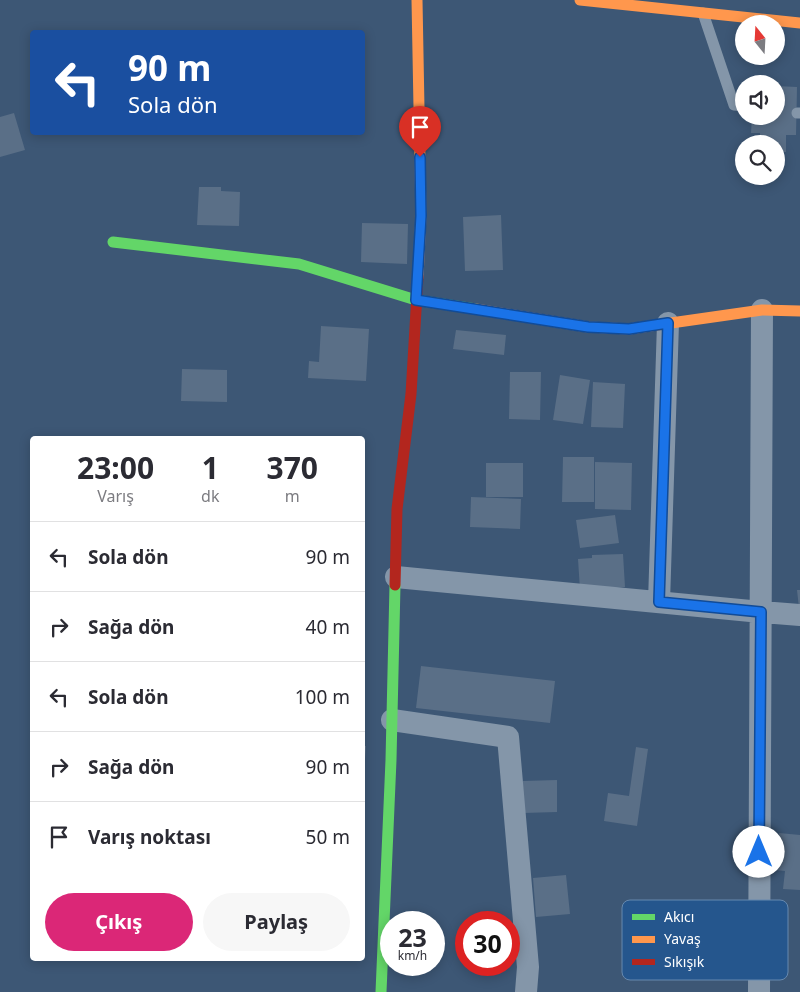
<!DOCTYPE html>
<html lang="tr">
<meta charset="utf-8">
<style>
body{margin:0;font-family:"Noto Sans",sans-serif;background:#f7f7f7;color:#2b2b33;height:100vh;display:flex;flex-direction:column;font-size:19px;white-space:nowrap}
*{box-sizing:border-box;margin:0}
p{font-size:16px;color:#7c7c81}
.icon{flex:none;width:28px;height:28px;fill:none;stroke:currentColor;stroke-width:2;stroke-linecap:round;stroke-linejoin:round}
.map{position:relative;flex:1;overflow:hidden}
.panel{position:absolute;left:30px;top:436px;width:335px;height:525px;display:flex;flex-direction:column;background:#fff;border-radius:5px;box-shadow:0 2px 12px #0003}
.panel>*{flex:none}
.hud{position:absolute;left:30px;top:30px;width:335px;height:105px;border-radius:5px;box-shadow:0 2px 12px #0003;background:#1a4fa0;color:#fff;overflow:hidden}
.needle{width:32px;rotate:342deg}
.controls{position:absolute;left:735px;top:15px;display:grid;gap:10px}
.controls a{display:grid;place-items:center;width:50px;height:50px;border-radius:50%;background:#fff;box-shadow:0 2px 12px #0003;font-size:25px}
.speed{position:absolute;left:380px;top:911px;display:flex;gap:10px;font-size:25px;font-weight:700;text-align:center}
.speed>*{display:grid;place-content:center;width:65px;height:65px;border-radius:50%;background:#fff;box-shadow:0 2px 12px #0003;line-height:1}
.speed small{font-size:12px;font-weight:400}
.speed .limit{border:8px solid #d22;background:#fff;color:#111}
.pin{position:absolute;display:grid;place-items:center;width:42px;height:42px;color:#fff;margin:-51px -21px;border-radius:50% 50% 50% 0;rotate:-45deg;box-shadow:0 0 5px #0007}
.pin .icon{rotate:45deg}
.me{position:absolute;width:55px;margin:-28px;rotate:0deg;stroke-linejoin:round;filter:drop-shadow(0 0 4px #0008)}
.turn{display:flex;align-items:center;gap:18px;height:105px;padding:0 15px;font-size:22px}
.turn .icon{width:65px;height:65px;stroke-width:2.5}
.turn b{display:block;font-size:35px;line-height:42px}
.eta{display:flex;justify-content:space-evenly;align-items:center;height:85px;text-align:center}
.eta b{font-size:30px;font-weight:700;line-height:35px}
.cta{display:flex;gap:10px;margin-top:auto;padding:10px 15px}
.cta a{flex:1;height:58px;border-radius:30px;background:#db2777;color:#fff;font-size:20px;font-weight:700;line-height:58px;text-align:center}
.cta a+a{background:#f7f7f7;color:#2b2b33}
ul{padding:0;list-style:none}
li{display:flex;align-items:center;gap:15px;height:70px;padding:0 15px;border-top:1px solid #e1e1e2}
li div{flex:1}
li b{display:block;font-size:19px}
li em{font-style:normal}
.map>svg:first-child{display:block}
.building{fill:#5a6f87}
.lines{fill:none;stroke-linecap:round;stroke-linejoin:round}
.lane{stroke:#8496a9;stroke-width:11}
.street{stroke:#8496a9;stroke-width:22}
.fast{stroke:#63d668;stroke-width:11}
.slow{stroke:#ff974d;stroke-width:11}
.jam{stroke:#b3261e;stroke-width:11}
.route-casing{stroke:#114b97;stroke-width:12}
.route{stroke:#1a73e8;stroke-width:9}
.key{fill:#25568d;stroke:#6689af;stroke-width:1}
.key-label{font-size:14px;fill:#fff}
</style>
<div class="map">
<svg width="800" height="992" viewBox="0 0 800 992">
<rect width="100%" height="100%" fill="#3d5775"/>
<path class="building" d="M 776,86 L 797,87 L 796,135 L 786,135 L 786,152 L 776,152 L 776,144 L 760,144 L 760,133 L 751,133 L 752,116 L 776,116 Z
M 14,113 L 25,150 L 0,157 L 0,117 Z
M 199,187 L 221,187 L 221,191 L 240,192 L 239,226 L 197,225 Z
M 501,215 L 503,270 L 465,271 L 463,217 Z
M 362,223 L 408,224 L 407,264 L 361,262 Z
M 321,326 L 369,329 L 366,381 L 308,378 L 309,361 L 319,362 Z
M 456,330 L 506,335 L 504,355 L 453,349 Z
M 182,369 L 227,370 L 227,402 L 181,401 Z
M 510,372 L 541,372 L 540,420 L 509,419 Z
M 560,375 L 590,380 L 583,424 L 553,420 Z
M 593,382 L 625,384 L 623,428 L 591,427 Z
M 563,457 L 594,457 L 594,502 L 562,502 Z
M 595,462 L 632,463 L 631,510 L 595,509 Z
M 486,463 L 523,463 L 523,497 L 486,497 Z
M 471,497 L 521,499 L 520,529 L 470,527 Z
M 615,515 L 619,543 L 580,548 L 576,520 Z
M 623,554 L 625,587 L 580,590 L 578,559 L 592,558 L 592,555 Z
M 797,590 L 800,590 L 800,608 L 799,608 Z
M 421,666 L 555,681 L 550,723 L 416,708 Z
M 362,746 L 366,746 L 364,773 L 362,773 Z
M 636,747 L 648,749 L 637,826 L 604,821 L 608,793 L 629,796 Z
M 557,780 L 557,812 L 523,813 L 523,781 Z
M 779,833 L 800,835 L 800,890 L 783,889 L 785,871 L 774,870 Z
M 566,875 L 570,914 L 536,917 L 533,878 Z
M 466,928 L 466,957 L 465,957 L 459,929 Z"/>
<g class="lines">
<path class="lane" d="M 703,13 L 734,105 L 744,106
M 797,113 L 800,113"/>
<path class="street" d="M 396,577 L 761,612 L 800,615
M 659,602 L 668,323
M 392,720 L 508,737 L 528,967 L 526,992
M 759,992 L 762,310"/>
<path class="fast" d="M 113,242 L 299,264 L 416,300 L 476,309
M 381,992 L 391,760 L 395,585"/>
<path class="slow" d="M 417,0 L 421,216 L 418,277
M 580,0 L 800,23
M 476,309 L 588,327 L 629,329 L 762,310 L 800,311"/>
<path class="jam" d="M 395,585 L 397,509 L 411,394 L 418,277"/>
</g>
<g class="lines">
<defs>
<path id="route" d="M 420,157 L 421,216 L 416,300 L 588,327 L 629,329 L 668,323 L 659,602 L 761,612 L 759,852"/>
</defs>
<use href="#route" class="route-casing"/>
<use href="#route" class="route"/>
</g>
<rect x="622" y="900" width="166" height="80" rx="8" class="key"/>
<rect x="632" y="914" width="23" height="6" fill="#63d668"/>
<rect x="632" y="936" width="23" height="7" fill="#ff974d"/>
<rect x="632" y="959" width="23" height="6" fill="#b3261e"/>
<g class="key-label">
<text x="664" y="922">Akıcı</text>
<text x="664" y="944">Yavaş</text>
<text x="664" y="967">Sıkışık</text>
</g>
</svg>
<div class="controls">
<a><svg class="needle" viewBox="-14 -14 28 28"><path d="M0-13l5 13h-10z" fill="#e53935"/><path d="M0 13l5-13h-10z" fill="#7c7c81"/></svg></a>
<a><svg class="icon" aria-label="sound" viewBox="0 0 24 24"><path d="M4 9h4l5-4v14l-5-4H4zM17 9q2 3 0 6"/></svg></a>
<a><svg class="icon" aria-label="search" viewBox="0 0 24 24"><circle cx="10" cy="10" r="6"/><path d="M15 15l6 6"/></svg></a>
</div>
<div class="speed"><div>23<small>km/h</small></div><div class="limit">30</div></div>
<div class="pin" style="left:420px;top:157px;background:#d93025"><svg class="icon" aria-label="arrive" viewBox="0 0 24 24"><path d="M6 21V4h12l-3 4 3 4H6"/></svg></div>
<svg class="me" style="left:759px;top:852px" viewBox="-20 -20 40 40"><circle r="19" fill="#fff"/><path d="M0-13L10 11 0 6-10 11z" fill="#1a73e8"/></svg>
<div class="hud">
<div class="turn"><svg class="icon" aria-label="left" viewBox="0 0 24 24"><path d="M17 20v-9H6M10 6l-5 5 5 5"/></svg><div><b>90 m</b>Sola dön</div></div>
</div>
<section class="panel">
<div class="eta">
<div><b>23:00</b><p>Varış</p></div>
<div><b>1</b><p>dk</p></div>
<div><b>370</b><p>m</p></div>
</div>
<ul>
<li><svg class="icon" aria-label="left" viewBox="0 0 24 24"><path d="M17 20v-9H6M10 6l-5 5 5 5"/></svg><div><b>Sola dön</b></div><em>90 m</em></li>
<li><svg class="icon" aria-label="right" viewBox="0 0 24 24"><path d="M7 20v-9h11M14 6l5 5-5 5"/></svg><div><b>Sağa dön</b></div><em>40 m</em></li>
<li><svg class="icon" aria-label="left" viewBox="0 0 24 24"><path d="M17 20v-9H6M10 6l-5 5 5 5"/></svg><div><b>Sola dön</b></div><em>100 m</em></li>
<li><svg class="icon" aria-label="right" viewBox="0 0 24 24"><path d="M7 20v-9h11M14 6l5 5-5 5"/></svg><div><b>Sağa dön</b></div><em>90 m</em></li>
<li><svg class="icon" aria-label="arrive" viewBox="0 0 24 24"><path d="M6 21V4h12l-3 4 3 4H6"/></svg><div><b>Varış noktası</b></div><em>50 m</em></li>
</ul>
<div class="cta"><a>Çıkış</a><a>Paylaş</a></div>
</section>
</div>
